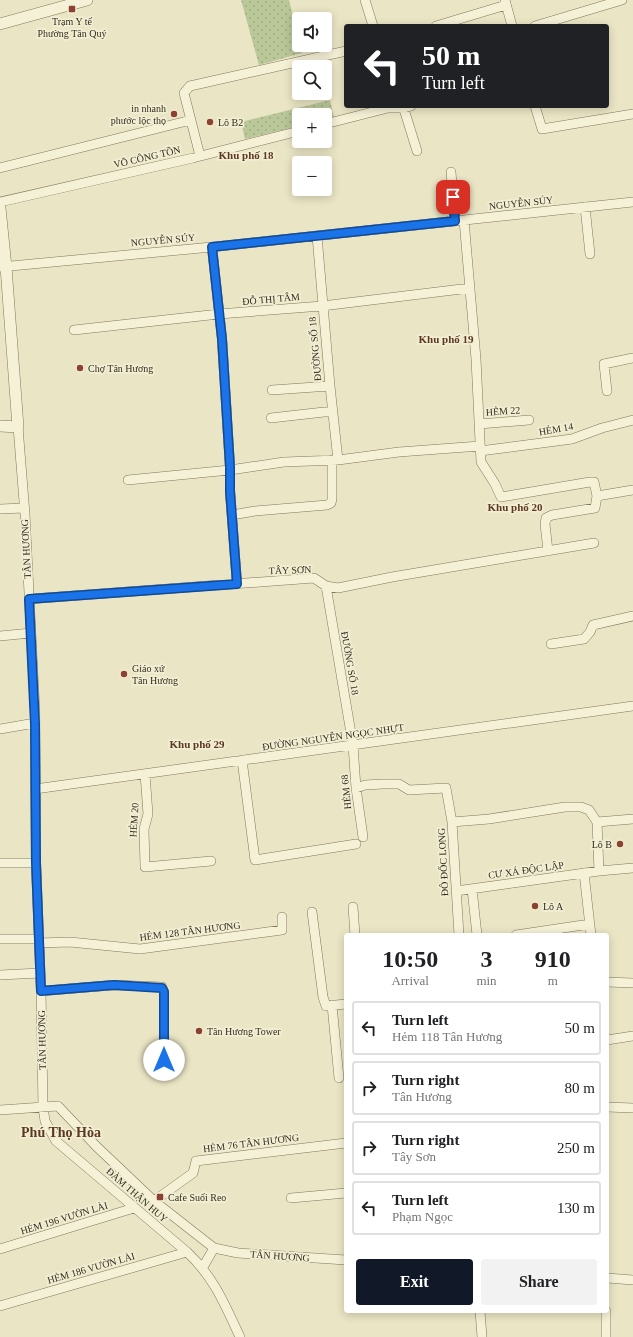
<!DOCTYPE html>
<meta charset="utf-8">
<style>
body{margin:0;font-family:Georgia,serif;background:#f2f2f2;color:#202124;height:100vh;display:flex;flex-direction:column;font-size:15px;white-space:nowrap}
*{box-sizing:border-box;margin:0}
p{font-size:13px;color:#757577}
.icon{flex:none;width:22px;height:22px;fill:none;stroke:currentColor;stroke-width:2;stroke-linecap:round;stroke-linejoin:round}
.map{position:relative;flex:1;overflow:hidden}
.drawer{position:absolute;left:344px;top:933px;width:265px;height:380px;display:flex;flex-direction:column;background:#fff;border-radius:4px;box-shadow:0 2px 10px #0003}
.drawer>*{flex:none}
.banner{position:absolute;left:344px;top:24px;width:265px;height:84px;border-radius:4px;box-shadow:0 2px 10px #0003;background:#202124;color:#fff;overflow:hidden}
.buttons{position:absolute;left:292px;top:12px;display:grid;gap:8px}
.buttons a{display:grid;place-items:center;width:40px;height:40px;border-radius:4px;background:#fff;box-shadow:0 2px 10px #0003;font-size:20px}
.pin{position:absolute;display:grid;place-items:center;width:34px;height:34px;color:#fff;margin:-17px;border-radius:8px;box-shadow:0 2px 6px #0006}
.me{position:absolute;width:44px;margin:-22px;rotate:0deg;stroke-linejoin:round;filter:drop-shadow(0 0 3px #0008)}
.turn{display:flex;align-items:center;gap:14px;height:84px;padding:0 12px;font-size:18px}
.turn .icon{width:52px;height:52px;stroke-width:2.5}
.turn b{display:block;font-size:28px;line-height:34px}
.eta{display:flex;justify-content:space-evenly;align-items:center;height:68px;text-align:center}
.eta b{font-size:24px;font-weight:700;line-height:28px}
.primary-button{display:flex;gap:8px;margin-top:auto;padding:8px 12px}
.primary-button a{flex:1;height:46px;border-radius:4px;background:#111827;color:#fff;font-size:16px;font-weight:700;line-height:46px;text-align:center}
.primary-button a+a{background:#f2f2f2;color:#202124}
ul{padding:0;list-style:none}
li{display:flex;align-items:center;gap:12px;height:54px;margin:0 8px 6px;padding:0 4px;border:2px solid #e0e0e0;border-radius:4px}
li div{flex:1}
li b{display:block;font-size:15px}
li em{font-style:normal}
.map>svg:first-child{display:block}
.grass{fill:url(#grass-dots)}
.lines{fill:none;stroke-linecap:round;stroke-linejoin:round}
.minor-casing{stroke:#82775c;stroke-width:10}
.tertiary-casing{stroke:#82775c;stroke-width:12}
.minor{stroke:#f5f1d7;stroke-width:9}
.tertiary{stroke:#f5f1d7;stroke-width:11}
.route-casing{stroke:#114b97;stroke-width:10}
.route{stroke:#1a73e8;stroke-width:7}
.poi-dot{fill:#8c4132;stroke:#f2eed3;stroke-width:1.5}
.labels{text-anchor:middle;dominant-baseline:central;stroke-width:3.5;stroke-linejoin:round;paint-order:stroke}
.poi-label{font-size:10px;fill:#342d1f;stroke:#f2eed3;text-anchor:start}
.street-label{font-size:10px;fill:#342d1f;stroke:#f2eed3}
.neighbourhood-label{font-size:11px;font-weight:bold;fill:#5c3822;stroke:#f2eed3}
.district-label{font-size:14px;font-weight:bold;fill:#5c3822;stroke:#f2eed3}
</style>
<div class="map">
<svg width="633" height="1337" viewBox="0 0 633 1337">
<defs>
<pattern id="grass-dots" width="8" height="8" patternUnits="userSpaceOnUse"><rect width="8" height="8" fill="#bac799"/><path d="M2 2h.1M6 6h.1" fill="none" stroke="#a0ab83" stroke-width="1.8" stroke-linecap="round"/></pattern>
</defs>
<rect width="100%" height="100%" fill="#eae5c4"/>
<path class="grass" d="M 241,0 L 289,0 L 299,40 L 299,45 L 300,45 L 302,53 L 259,65 Z
M 330,100 L 334,117 L 325,119 L 325,115 L 299,115 L 299,126 L 245,139 L 241,122 Z"/>
<g class="lines">
<defs>
<path id="minor" d="M 365,0 L 373,26
M 505,0 L 512,26
M 436,26 L 506,5
M 535,26 L 622,0
M 403,106 L 417,151
M 535,106 L 542,129 L 633,114
M 325,124 L 388,108 L 404,108 L 411,106
M 200,156 L 184,93 L 190,86 L 346,51
M 0,168 L 191,120
M 451,172 L 455,221
M 0,202 L 193,158 L 299,131
M 585,207 L 590,254
M 464,220 L 476,359 L 481,462 L 495,484 L 501,497 L 590,482 L 594,482 L 597,496
M 317,236 L 330,386 L 338,460
M 212,247 L 222,339 L 230,467 L 230,491 L 237,584
M 0,267 L 212,247 L 633,202
M 74,330 L 219,314 L 322,306 L 470,288
M 272,390 L 330,386
M 607,391 L 604,364 L 633,358
M 271,418 L 333,411
M 479,424 L 529,420
M 18,427 L 25,514 L 35,711 L 36,863 L 41,991 L 43,1107 L 45,1121 L 56,1141 L 187,1252 C 214,1277 225,1305 240,1337
M 480,451 L 572,439 L 602,428 L 633,420
M 128,480 L 230,470 L 284,462 L 338,460 L 399,452 L 480,446
M 0,509 L 24,508
M 232,515 L 255,511 L 327,505 L 331,503 L 332,499 L 332,460
M 548,551 L 545,524 L 546,518 L 552,515 L 595,508 L 597,496 L 633,490
M 326,586 L 353,745 L 356,788 L 363,837
M 29,599 L 314,578 L 326,586 L 338,588 L 392,577 L 594,543
M 0,636 L 31,633
M 551,644 L 584,639 L 590,632 L 593,625 L 633,616
M 0,729 L 35,723
M 242,760 L 255,860 L 356,844
M 145,774 L 148,814 L 144,829 L 145,867 L 211,861
M 356,788 L 365,785 L 383,784 L 399,784 L 409,790 L 446,788 L 452,822 L 459,935
M 35,789 L 633,706
M 452,822 L 489,819 L 565,807 L 581,807 L 589,810 L 597,822
M 0,863 L 36,863
M 599,871 L 597,822 L 633,819
M 584,873 L 591,935
M 472,889 L 477,935
M 456,891 L 599,871 L 633,868
M 353,907 L 355,935
M 312,912 L 323,997 L 326,1006 L 346,1004
M 516,935 L 590,924
M 0,939 L 39,939
M 39,943 L 70,942 L 140,949 L 282,930 L 282,917
M 0,975 L 40,973
M 607,982 L 633,983
M 41,991 L 115,985 L 162,987 L 164,992 L 164,1060
M 332,1005 L 339,1078
M 607,1040 L 633,1036
M 607,1107 L 633,1108
M 0,1110 L 58,1106 L 96,1146 L 154,1201 L 214,1248 L 238,1253 L 346,1260
M 291,1198 L 346,1193
M 154,1201 L 193,1173 L 196,1161 L 346,1143
M 0,1249 L 134,1208
M 203,1267 L 214,1248
M 607,1278 L 633,1280
M 0,1306 L 187,1252
M 480,1311 L 482,1337
M 606,1337 L 606,1311"/>
<path id="tertiary" d="M 0,24 L 87,0
M 0,208 L 6,267 L 18,427 L 0,426"/>
</defs>
<use href="#minor" class="minor-casing"/>
<use href="#tertiary" class="tertiary-casing"/>
<use href="#minor" class="minor"/>
<use href="#tertiary" class="tertiary"/>
</g>
<g class="lines">
<defs>
<path id="route" d="M 164,1060 L 164,992 L 162,988 L 114,985 L 41,991 L 36,863 L 35,724 L 29,599 L 237,584 L 230,491 L 230,467 L 222,339 L 212,247 L 455,221 L 453,197"/>
</defs>
<use href="#route" class="route-casing"/>
<use href="#route" class="route"/>
</g>
<g class="poi-dot">
<rect x="68" y="5" width="8" height="8" rx="2"/>
<circle cx="174" cy="114" r="4"/>
<circle cx="210" cy="122" r="4"/>
<circle cx="80" cy="368" r="4"/>
<circle cx="124" cy="674" r="4"/>
<circle cx="620" cy="844" r="4"/>
<circle cx="535" cy="906" r="4"/>
<circle cx="199" cy="1031" r="4"/>
<rect x="156" y="1193" width="8" height="8" rx="2"/>
</g>
<g class="labels">
<g class="poi-label">
<text x="72" y="21" text-anchor="middle">Trạm Y tế<tspan x="72" dy="12">Phường Tân Quý</tspan></text>
<text x="166" y="108" text-anchor="end">in nhanh<tspan x="166" dy="12">phước lộc thọ</tspan></text>
<text x="218" y="122">Lô B2</text>
<text x="88" y="368">Chợ Tân Hương</text>
<text x="132" y="668">Giáo xứ<tspan x="132" dy="12">Tân Hương</tspan></text>
<text x="612" y="844" text-anchor="end">Lô B</text>
<text x="543" y="906">Lô A</text>
<text x="207" y="1031">Tân Hương Tower</text>
<text x="168" y="1197">Cafe Suối Reo</text>
</g>
<g class="street-label">
<text transform="translate(147 157) rotate(-13)">VÕ CÔNG TỒN</text>
<text transform="translate(521 203) rotate(-6)">NGUYỄN SÚY</text>
<text transform="translate(163 240) rotate(-5)">NGUYỄN SÚY</text>
<text transform="translate(271 299) rotate(-5)">ĐỖ THỊ TÂM</text>
<text transform="translate(315 349) rotate(-95)">ĐƯỜNG SỐ 18</text>
<text transform="translate(503 411) rotate(-4)">HẺM 22</text>
<text transform="translate(556 429) rotate(-10)">HẺM 14</text>
<text transform="translate(26 549) rotate(-93)">TÂN HƯƠNG</text>
<text transform="translate(290 570) rotate(-2)">TÂY SƠN</text>
<text transform="translate(350 663) rotate(80)">ĐƯỜNG SỐ 18</text>
<text transform="translate(333 737) rotate(-8)">ĐƯỜNG NGUYỄN NGỌC NHỰT</text>
<text transform="translate(346 792) rotate(-96)">HẺM 68</text>
<text transform="translate(134 820) rotate(-86)">HẺM 20</text>
<text transform="translate(443 862) rotate(-93)">ĐÔ ĐỐC LONG</text>
<text transform="translate(526 870) rotate(-8)">CƯ XÁ ĐỘC LẬP</text>
<text transform="translate(190 931) rotate(-7)">HẺM 128 TÂN HƯƠNG</text>
<text transform="translate(42 1040) rotate(-91)">TÂN HƯƠNG</text>
<text transform="translate(251 1143) rotate(-7)">HẺM 76 TÂN HƯƠNG</text>
<text transform="translate(137 1195) rotate(41)">ĐÀM THẬN HUY</text>
<text transform="translate(64 1218) rotate(-17)">HẺM 196 VƯỜN LÀI</text>
<text transform="translate(280 1256) rotate(4)">TÂN HƯƠNG</text>
<text transform="translate(91 1268) rotate(-16)">HẺM 186 VƯỜN LÀI</text>
</g>
<g class="neighbourhood-label">
<text x="246" y="155">Khu phố 18</text>
<text x="446" y="339">Khu phố 19</text>
<text x="515" y="507">Khu phố 20</text>
<text x="197" y="744">Khu phố 29</text>
</g>
<g class="district-label">
<text x="61" y="1132">Phú Thọ Hòa</text>
</g>
</g>
</svg>
<div class="buttons">
<a><svg class="icon" aria-label="sound" viewBox="0 0 24 24"><path d="M4 9h4l5-4v14l-5-4H4zM17 9q2 3 0 6"/></svg></a>
<a><svg class="icon" aria-label="search" viewBox="0 0 24 24"><circle cx="10" cy="10" r="6"/><path d="M15 15l6 6"/></svg></a>
<a>+</a>
<a>−</a>
</div>
<div class="pin" style="left:453px;top:197px;background:#d93025"><svg class="icon" aria-label="arrive" viewBox="0 0 24 24"><path d="M6 21V4h12l-3 4 3 4H6"/></svg></div>
<svg class="me" style="left:164px;top:1060px" viewBox="-20 -20 40 40"><circle r="19" fill="#fff"/><path d="M0-13L10 11 0 6-10 11z" fill="#1a73e8"/></svg>
<div class="banner">
<div class="turn"><svg class="icon" aria-label="left" viewBox="0 0 24 24"><path d="M17 20v-9H6M10 6l-5 5 5 5"/></svg><div><b>50 m</b>Turn left</div></div>
</div>
<section class="drawer">
<div class="eta">
<div><b>10:50</b><p>Arrival</p></div>
<div><b>3</b><p>min</p></div>
<div><b>910</b><p>m</p></div>
</div>
<ul>
<li><svg class="icon" aria-label="left" viewBox="0 0 24 24"><path d="M17 20v-9H6M10 6l-5 5 5 5"/></svg><div><b>Turn left</b><p>Hẻm 118 Tân Hương</p></div><em>50 m</em></li>
<li><svg class="icon" aria-label="right" viewBox="0 0 24 24"><path d="M7 20v-9h11M14 6l5 5-5 5"/></svg><div><b>Turn right</b><p>Tân Hương</p></div><em>80 m</em></li>
<li><svg class="icon" aria-label="right" viewBox="0 0 24 24"><path d="M7 20v-9h11M14 6l5 5-5 5"/></svg><div><b>Turn right</b><p>Tây Sơn</p></div><em>250 m</em></li>
<li><svg class="icon" aria-label="left" viewBox="0 0 24 24"><path d="M17 20v-9H6M10 6l-5 5 5 5"/></svg><div><b>Turn left</b><p>Phạm Ngọc</p></div><em>130 m</em></li>
</ul>
<div class="primary-button"><a>Exit</a><a>Share</a></div>
</section>
</div>
